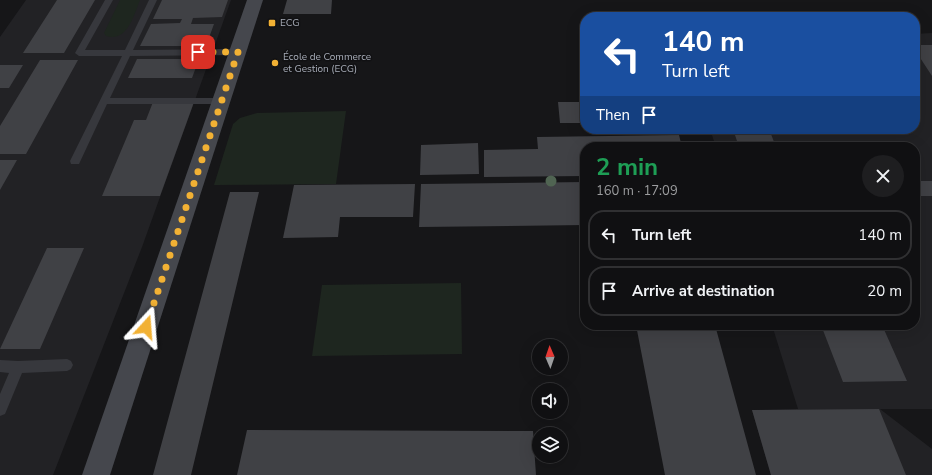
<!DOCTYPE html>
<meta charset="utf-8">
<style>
body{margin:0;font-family:"Nunito Sans",sans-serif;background:#1e1e20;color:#f1f3f6;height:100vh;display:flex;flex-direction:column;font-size:15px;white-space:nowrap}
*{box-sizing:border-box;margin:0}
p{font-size:13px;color:#9c9d9f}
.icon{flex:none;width:22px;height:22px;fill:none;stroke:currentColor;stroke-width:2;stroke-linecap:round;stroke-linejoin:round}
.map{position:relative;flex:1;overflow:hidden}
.drawer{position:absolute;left:580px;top:142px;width:340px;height:188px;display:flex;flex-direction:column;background:#101012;border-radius:16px;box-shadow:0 4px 16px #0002,0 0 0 1px #303032}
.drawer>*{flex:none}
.banner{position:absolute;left:580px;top:12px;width:340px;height:122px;border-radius:16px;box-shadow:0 4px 16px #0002,0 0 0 1px #303032;background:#1a4fa0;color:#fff;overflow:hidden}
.needle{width:26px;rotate:358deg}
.controls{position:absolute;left:532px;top:339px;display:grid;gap:8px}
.controls a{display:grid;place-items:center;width:36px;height:36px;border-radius:50%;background:#101012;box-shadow:0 4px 16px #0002,0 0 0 1px #303032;font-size:20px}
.pin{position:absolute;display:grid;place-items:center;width:34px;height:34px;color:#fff;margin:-17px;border-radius:8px;box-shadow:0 2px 6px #0006}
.me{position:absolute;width:44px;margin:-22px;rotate:19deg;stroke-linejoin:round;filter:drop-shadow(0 0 3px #0008)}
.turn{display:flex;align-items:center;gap:14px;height:84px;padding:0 16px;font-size:18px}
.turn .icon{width:52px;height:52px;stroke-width:2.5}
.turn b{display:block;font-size:28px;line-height:34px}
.then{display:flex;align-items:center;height:38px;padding:0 16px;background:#0003;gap:8px;font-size:15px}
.round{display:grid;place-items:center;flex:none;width:42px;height:42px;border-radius:21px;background:#1e1e20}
.head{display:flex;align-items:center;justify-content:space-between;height:68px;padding:0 16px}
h1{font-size:24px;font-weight:700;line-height:30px;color:#1e9e55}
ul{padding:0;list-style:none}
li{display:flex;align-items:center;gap:12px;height:50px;margin:0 8px 6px;padding:0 8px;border:2px solid #303032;border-radius:16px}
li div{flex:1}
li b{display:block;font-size:15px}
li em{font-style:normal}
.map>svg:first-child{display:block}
.built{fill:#222225}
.green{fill:#1e261f}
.building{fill:#404145}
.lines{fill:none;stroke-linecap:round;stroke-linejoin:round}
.lane{fill:#37383d;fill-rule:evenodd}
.secondary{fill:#45474d;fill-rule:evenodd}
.tree{fill:#506452}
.route{stroke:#f2b134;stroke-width:7;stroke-dasharray:0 12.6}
.poi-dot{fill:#f2b134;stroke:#111113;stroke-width:1.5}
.labels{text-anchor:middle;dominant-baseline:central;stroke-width:3;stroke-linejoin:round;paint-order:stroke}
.far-poi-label{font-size:10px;fill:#a8adb8;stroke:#111113;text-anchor:start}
</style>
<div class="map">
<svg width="932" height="475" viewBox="0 0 932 475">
<rect width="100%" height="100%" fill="#161618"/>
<path class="built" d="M 26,0 L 231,0 L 142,247 L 53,475 L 0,475 L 0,37 Z
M 932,33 L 932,409 L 880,409 L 932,449 L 932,475 L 771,475 L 752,410 L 798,409 L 772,325 L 915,325 L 915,147 L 716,147 L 710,129 L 915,129 L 915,34 Z"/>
<path class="green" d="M 120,0 L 140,0 C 134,15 127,43 106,36 L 104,33 Z
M 346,111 L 336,184 L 214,185 L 233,124 L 240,118 L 257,113 Z
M 461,283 L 462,354 L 312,356 L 322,285 Z"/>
<path class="building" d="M 57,0 L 95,0 L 64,53 L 23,53 Z
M 162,0 L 228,0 L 222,17 L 193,18 L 191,24 L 214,24 L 206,46 L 140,46 L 151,24 L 180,23 L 182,19 L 153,19 Z
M 287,0 L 332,0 L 331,14 L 283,14 Z
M 915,45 L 932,45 L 932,76 L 915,50 Z
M 137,59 L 199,59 L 192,78 L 128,78 Z
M 40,60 L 78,60 L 26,154 L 0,154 L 0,126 Z
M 0,65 L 23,65 L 9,88 L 0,88 Z
M 153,102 L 194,102 L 160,196 L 102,196 L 134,120 L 146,120 Z
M 558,102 L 585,102 L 585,123 L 560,123 Z
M 733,129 L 769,129 L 776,147 L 739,147 Z
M 679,135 L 682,147 L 585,147 L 585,176 L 484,177 L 484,150 L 538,149 L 537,137 Z
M 478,143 L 479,174 L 420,175 L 421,145 Z
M 0,160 L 17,160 L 0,190 Z
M 915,181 L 932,181 L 932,196 L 915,196 Z
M 585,182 L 585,225 L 419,227 L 421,184 Z
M 415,184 L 413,217 L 340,217 L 338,237 L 283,238 L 294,185 Z
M 230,192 L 259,192 L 191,475 L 153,475 Z
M 47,248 L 84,248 L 40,349 L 0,349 Z
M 636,325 L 715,325 L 756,475 L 665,475 Z
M 821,325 L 882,325 L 907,381 L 843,382 Z
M 879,409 L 906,475 L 771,475 L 752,410 Z
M 247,430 L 533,431 L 536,475 L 237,475 Z"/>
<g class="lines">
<path class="lane" d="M 105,0 L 113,0 L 85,50 L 125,50 L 149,0 L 157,0 L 133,50 L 238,49 L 242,52 L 238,55 L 130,56 L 110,98 L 223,98 L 228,101 L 223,104 L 107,104 L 79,164 L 71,164 L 70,161 L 122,56 L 79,56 L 75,53 Z
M 67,359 L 71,361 L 73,365 L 71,369 L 67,371 L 22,373 L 5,414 L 0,416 L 0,394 L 9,373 L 0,372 L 0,360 L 18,361 Z"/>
<path class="secondary" d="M 247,0 L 263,0 L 110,475 L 82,475 Z"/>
</g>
<circle class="tree" cx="551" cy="181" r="5.5"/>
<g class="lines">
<path class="route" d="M 146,327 L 238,52 L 198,52"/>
</g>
<g class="poi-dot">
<rect x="268" y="19" width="8" height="8" rx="2"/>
<circle cx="275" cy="63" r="4"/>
</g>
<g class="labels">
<g class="far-poi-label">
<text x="280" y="23">ECG</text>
<text x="283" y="57">École de Commerce<tspan x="283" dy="12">et Gestion (ECG)</tspan></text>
</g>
</g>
</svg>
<div class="controls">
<a><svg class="needle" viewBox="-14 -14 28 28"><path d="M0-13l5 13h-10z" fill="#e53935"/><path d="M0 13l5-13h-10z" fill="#9c9d9f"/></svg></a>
<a><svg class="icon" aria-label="sound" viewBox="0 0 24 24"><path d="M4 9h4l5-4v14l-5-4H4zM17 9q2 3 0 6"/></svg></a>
<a><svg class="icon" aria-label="layers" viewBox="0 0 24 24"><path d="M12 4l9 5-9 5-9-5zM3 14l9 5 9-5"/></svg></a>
</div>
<div class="pin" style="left:198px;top:52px;background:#d93025"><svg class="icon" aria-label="arrive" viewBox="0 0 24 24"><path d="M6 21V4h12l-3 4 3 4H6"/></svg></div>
<svg class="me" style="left:146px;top:327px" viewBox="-20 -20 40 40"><path d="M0-17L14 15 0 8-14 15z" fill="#f2b134" stroke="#fff" stroke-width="4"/></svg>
<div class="banner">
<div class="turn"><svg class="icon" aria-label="left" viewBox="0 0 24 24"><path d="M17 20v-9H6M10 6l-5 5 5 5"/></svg><div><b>140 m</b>Turn left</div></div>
<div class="then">Then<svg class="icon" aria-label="arrive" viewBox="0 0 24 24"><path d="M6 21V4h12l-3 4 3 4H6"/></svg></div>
</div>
<section class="drawer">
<div class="head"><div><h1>2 min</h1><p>160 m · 17:09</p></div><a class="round"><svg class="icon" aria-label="close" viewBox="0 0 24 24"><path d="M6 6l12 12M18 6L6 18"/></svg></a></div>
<ul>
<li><svg class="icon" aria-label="left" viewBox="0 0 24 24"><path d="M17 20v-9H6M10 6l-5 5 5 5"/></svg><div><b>Turn left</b></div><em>140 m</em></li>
<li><svg class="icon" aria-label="arrive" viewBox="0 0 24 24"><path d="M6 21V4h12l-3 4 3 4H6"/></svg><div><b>Arrive at destination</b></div><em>20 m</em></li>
</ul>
</section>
</div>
